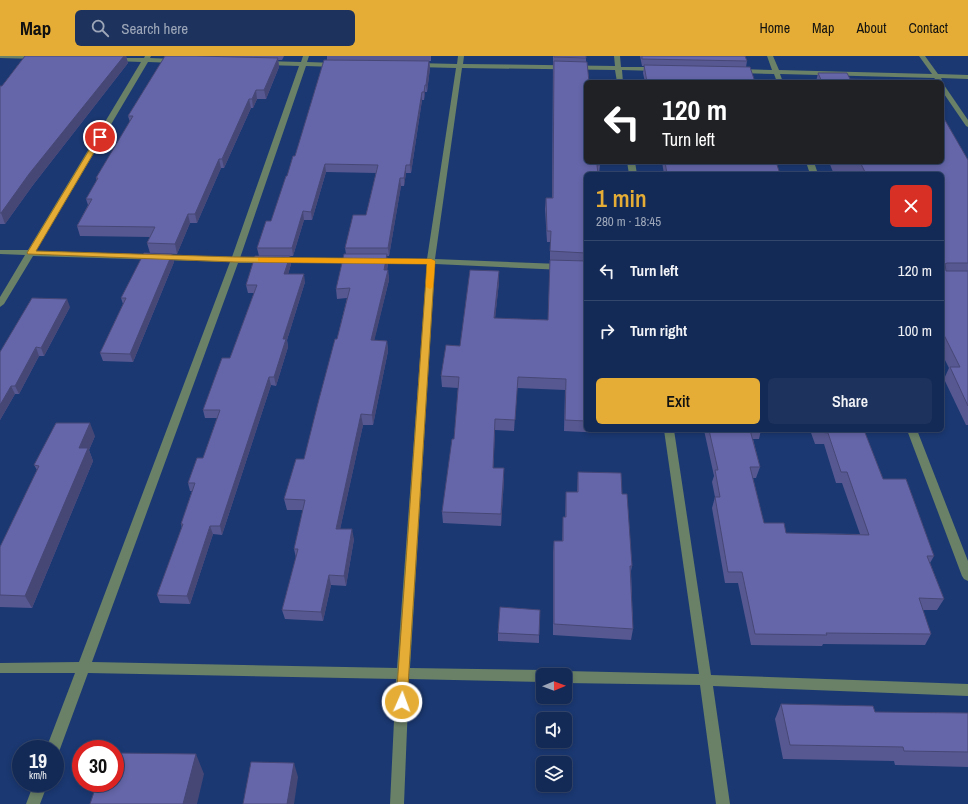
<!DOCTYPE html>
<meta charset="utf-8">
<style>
body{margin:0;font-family:"Archivo Narrow",sans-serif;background:#1d325c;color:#f1f3f6;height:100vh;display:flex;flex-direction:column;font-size:15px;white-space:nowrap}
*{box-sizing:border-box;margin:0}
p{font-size:13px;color:#9da7b9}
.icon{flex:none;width:22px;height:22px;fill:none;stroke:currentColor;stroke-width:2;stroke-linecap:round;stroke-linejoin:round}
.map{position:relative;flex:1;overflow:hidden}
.sheet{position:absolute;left:584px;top:116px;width:360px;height:260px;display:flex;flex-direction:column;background:#142a56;border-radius:6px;box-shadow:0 2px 6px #0003,0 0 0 1px #33466c}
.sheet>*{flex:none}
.guide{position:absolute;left:584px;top:24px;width:360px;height:84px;border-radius:6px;box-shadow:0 2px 6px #0003,0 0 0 1px #33466c;background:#202124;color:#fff;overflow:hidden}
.needle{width:26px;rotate:89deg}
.fabs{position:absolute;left:536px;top:612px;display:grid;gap:8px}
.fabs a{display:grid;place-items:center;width:36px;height:36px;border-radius:6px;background:#142a56;box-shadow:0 2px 6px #0003,0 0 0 1px #33466c;font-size:20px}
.speed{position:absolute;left:12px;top:684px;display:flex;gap:8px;font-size:20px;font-weight:700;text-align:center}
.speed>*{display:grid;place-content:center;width:52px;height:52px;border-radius:50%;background:#142a56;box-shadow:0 2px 6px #0003,0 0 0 1px #33466c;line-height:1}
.speed small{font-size:10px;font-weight:400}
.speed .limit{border:6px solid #d22;background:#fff;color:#111}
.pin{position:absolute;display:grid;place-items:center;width:34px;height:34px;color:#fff;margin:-17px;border:2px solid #fff;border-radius:50%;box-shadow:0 1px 4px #0007}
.me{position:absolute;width:44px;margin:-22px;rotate:2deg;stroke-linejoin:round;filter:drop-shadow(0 0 3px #0008)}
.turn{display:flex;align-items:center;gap:14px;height:84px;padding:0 12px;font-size:18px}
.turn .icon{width:52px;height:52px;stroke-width:2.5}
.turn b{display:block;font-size:28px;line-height:34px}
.round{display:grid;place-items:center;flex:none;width:42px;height:42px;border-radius:6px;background:#1d325c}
.headline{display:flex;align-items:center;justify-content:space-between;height:68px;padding:0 12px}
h1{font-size:24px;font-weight:600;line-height:30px;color:#e5ad35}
.cta{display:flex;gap:8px;margin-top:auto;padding:8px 12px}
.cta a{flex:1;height:46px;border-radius:6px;background:#e5ad35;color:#111;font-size:16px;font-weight:600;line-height:46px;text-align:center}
.cta a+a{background:#1d325c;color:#f1f3f6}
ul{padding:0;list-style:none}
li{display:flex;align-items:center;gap:12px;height:60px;padding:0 12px;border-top:1px solid #33466c}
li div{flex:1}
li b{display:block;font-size:15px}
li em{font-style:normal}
header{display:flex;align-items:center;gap:24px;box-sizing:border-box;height:56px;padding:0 20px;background:#e5ad35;color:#111}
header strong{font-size:19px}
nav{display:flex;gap:22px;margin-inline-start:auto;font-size:14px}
.search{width:280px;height:36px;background:#1d325c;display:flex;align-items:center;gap:10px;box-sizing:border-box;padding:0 14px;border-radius:6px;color:#9da7b9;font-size:15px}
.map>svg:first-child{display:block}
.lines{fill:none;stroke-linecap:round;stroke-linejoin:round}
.minor{fill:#6a8067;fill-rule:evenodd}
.wall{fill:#575891}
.shaded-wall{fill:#474776}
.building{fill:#6566a9;stroke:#474776}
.route{fill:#e5ad35;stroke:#957022}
.slow{fill:#f59e0b}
</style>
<header>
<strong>Map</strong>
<div class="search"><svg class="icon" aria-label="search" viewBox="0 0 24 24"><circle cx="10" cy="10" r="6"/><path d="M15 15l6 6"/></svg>Search here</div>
<nav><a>Home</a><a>Map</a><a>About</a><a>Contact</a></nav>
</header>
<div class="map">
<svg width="968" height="748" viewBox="0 0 968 748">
<rect width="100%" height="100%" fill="#1b3872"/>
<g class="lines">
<path class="minor" d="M 0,0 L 38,0 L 39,1 L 36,3 L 0,2 Z
M 145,0 L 151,0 L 150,2 L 176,3 L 179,5 L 176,7 L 148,6 L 36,195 L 232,201 L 299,10 L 266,9 L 263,7 L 266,5 L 301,6 L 303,0 L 309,0 L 307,6 L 336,7 L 339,9 L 336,11 L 306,10 L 240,202 L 356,203 L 360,205 L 356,207 L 238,207 L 92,606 L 397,612 L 427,207 L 374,207 L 370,205 L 374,203 L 427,203 L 456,12 L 416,11 L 413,9 L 416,7 L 457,8 L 458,0 L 464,0 L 463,8 L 615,10 L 614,0 L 620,0 L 621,11 L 656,11 L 659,13 L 656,15 L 622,14 L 623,26 L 617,26 L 615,14 L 462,12 L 435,203 L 586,209 L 586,215 L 435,208 L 410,612 L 543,614 L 547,616 L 549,619 L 543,619 L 543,626 L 409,623 L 404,748 L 390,748 L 396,623 L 88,617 L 60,693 L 58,697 L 55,698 L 55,693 L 46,693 L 75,617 L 0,617 L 0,607 L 79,606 L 230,206 L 33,200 L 4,248 L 0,251 L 0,241 L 25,199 L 0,198 L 0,194 L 28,194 L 141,6 L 114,5 L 111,3 L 112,2 L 144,2 Z
M 767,0 L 773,0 L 779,14 L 932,18 L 919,0 L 925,0 L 938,18 L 968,19 L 968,23 L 941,22 L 942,24 L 939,26 L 934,22 L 780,18 L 783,26 L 777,26 L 774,18 L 738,17 L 735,15 L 738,13 L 772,14 Z
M 942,28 L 944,29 L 968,64 L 968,71 L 966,70 L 942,35 Z
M 627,106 L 635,106 L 637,118 L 629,118 Z
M 806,106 L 814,106 L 818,118 L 810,118 Z
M 664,374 L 674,374 L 711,619 L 968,628 L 968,640 L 713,630 L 730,748 L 716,748 L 700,629 L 565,627 L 565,619 L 560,619 L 565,615 L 699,618 Z
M 907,374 L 917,374 L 968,505 L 968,525 L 964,523 L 962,520 Z
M 34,727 L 48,727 L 40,748 L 26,748 Z"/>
</g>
<path class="wall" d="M 25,0 L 133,0 L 126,0 L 128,7 L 33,129 L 5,168 L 0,168 L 0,30 L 2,30 Z
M 165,0 L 284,0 L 282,4 L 278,4 L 279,11 L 266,43 L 257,43 L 253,52 L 251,52 L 224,112 L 221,112 L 197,167 L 190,167 L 177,198 L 150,197 L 147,187 L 150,181 L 80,180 L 77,170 L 88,149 L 86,143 L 97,125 L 96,122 L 130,66 L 128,60 Z
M 327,0 L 431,0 L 431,5 L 429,5 L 430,12 L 427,36 L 425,36 L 424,44 L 422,44 L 411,117 L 406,117 L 404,130 L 401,130 L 389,200 L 387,200 L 388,208 L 387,214 L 388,214 L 389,224 L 374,284 L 387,285 L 388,295 L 373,369 L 363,369 L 340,473 L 354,483 L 346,530 L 331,529 L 323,565 L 285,563 L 282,554 L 296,502 L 294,493 L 303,454 L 287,454 L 284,443 L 304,403 L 337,283 L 347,242 L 337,243 L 336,233 L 346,198 L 345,192 L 366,159 L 376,117 L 326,116 L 312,164 L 304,164 L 293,200 L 290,200 L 291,208 L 288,218 L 305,226 L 287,284 L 288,291 L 276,330 L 271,329 L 222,479 L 213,478 L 190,548 L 160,547 L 157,539 L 182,472 L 181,468 L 192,435 L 190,435 L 188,427 L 203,402 L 217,362 L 205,362 L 203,354 L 230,302 L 254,237 L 248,237 L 246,229 L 259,200 L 257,192 L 271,165 L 295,100 L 327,4 Z
M 553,0 L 586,0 L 586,26 L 600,109 L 599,118 L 586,118 L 586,374 L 605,374 L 604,377 L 564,375 L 565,334 L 517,332 L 514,375 L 495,374 L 493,412 L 504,423 L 501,470 L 443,467 L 442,456 L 454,383 L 458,332 L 442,331 L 441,320 L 499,226 L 495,262 L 548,264 L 550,206 L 550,186 L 547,186 L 545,153 L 546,142 L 552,142 Z
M 640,0 L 745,0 L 747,5 L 746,11 L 755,26 L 645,26 L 643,17 L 644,10 L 642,10 Z
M 818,17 L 850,23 L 919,26 L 816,26 Z
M 968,104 L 968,369 L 966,369 L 944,323 L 949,312 L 942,298 L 942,118 L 857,118 L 856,117 L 833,116 L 829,106 L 942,106 Z
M 662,106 L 776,106 L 780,118 L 664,118 Z
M 172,198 L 174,206 L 133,306 L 103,305 L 100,297 L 123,248 L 121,242 Z
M 70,251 L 44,300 L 39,300 L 19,338 L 15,338 L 0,364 L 0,296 Z
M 704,374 L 761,374 L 759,383 L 753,383 L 760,411 L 756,422 L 753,422 L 764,467 L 786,477 L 860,478 L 842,427 L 836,427 L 824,388 L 815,388 L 810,374 L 864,374 L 883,423 L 934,500 L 930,507 L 944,543 L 937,554 L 922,554 L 931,578 L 925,589 L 823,588 L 822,590 L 751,589 L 738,527 L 725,527 L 712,452 L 715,441 L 712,426 L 714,420 Z
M 95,380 L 89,394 L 93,405 L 32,552 L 0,551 L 0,491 L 37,414 L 34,409 Z
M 578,416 L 622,438 L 632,510 L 631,515 L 633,573 L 631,584 L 553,579 L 553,496 L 554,485 L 562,485 L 563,461 L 565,461 L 566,436 L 577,436 Z
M 498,577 L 539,579 L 539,587 L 498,585 Z
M 781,648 L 875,656 L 968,657 L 968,711 L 895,709 L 894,705 L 783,703 L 775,663 Z"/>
<path class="shaded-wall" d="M 124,0 L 126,0 L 128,7 L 33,129 L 5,168 L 1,157 L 29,118 Z
M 278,2 L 279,11 L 266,43 L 264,34 Z
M 429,5 L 430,12 L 427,36 L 426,29 Z
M 425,29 L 425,36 L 424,44 L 424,36 Z
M 256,34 L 257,43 L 253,52 L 252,43 Z
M 422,36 L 422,44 L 411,117 L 410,109 Z
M 249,43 L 251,52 L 224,112 L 222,103 Z
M 219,103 L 221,112 L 197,167 L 195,158 Z
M 325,108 L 326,116 L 312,164 L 311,156 Z
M 406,109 L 406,117 L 404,130 L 404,122 Z
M 400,122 L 401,130 L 389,200 L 388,192 Z
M 303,155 L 304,164 L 293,200 L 292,192 Z
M 188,158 L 190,167 L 177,198 L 175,188 Z
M 172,198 L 174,206 L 133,306 L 130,298 Z
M 387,198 L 388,208 L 385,224 L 384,214 Z
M 290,200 L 291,208 L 286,226 L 284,218 Z
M 388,214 L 389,224 L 372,294 L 371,284 Z
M 499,215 L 499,226 L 494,273 L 494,262 Z
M 304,218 L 305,226 L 287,284 L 288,291 L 276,330 L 274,321 L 283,283 Z
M 67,243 L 70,251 L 44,300 L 41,292 Z
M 387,285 L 388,295 L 373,369 L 372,359 Z
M 36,291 L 39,300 L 19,338 L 15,330 Z
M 269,321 L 271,329 L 222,479 L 220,470 Z
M 518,321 L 517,332 L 514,375 L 515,364 Z
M 11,330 L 15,338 L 0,364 L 0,349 Z
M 361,358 L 363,369 L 338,483 L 336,473 Z
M 495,363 L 495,374 L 493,423 L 493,412 Z
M 90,367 L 95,380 L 89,394 L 93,405 L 32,552 L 25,540 L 79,392 Z
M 504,412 L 504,423 L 501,470 L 501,458 Z
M 210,470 L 213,478 L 190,548 L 187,540 Z
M 352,473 L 354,483 L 346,530 L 344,520 Z
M 329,519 L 331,529 L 323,565 L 321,556 Z
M 196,698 L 204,718 L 197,748 L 183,748 Z
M 294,707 L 298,721 L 294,748 L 287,748 Z"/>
<path class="building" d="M 25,0 L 124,0 L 29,118 L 1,157 L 0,157 L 0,30 L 2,30 Z
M 165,0 L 196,0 L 278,2 L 264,34 L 256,34 L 252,43 L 249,43 L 222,103 L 219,103 L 195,158 L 188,158 L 175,188 L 147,187 L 155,171 L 77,170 L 92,143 L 86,143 L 98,122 L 96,122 L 133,60 L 128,60 Z
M 554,0 L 586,0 L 586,2 L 554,1 Z
M 642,0 L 745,0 L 747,5 L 642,3 Z
M 324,4 L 429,5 L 426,29 L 425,29 L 424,36 L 422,36 L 410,109 L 406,109 L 404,122 L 400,122 L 388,192 L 345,192 L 353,159 L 366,159 L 378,109 L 325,108 L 311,156 L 303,155 L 292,192 L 257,192 L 266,165 L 271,165 L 286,120 L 287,120 L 293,100 L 295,100 Z
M 554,5 L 587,6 L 589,26 L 586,26 L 586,106 L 600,106 L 600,109 L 597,109 L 598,118 L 586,118 L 586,197 L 550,195 L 551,175 L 547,175 L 546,142 L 553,142 Z
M 644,9 L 750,11 L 755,26 L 647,26 Z
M 818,17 L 847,17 L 850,23 L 919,25 L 919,26 L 822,26 Z
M 942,59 L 968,104 L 968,207 L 947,207 L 945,208 L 946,215 L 968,215 L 968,350 L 950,311 L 960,311 L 942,275 L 942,118 L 866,118 L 860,106 L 942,106 Z
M 665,106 L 776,106 L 780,118 L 667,118 Z
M 144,197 L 172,198 L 130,298 L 100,297 L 126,242 L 121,242 Z
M 344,198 L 387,198 L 384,214 L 388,214 L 371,284 L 387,285 L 372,359 L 361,358 L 336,473 L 352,473 L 344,520 L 329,519 L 321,556 L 282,554 L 298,493 L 294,493 L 305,444 L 284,443 L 296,403 L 304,403 L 318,347 L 335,283 L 337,283 L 350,232 L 336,233 Z
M 255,200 L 290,200 L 284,218 L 304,218 L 283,283 L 286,283 L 274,321 L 269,321 L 220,470 L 210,470 L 187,540 L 157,539 L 183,468 L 181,468 L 195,427 L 188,427 L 197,402 L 203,402 L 220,354 L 203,354 L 222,302 L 230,302 L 257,229 L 246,229 Z
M 550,204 L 586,205 L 586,365 L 565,364 L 566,323 L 518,321 L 515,364 L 495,363 L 493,412 L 504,412 L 501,458 L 442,456 L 452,383 L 454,383 L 459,321 L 441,320 L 446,289 L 460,290 L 470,214 L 499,215 L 494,262 L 548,264 Z
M 32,242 L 67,243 L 41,292 L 36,291 L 15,330 L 11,330 L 0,349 L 0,296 Z
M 56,367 L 90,367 L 79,392 L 88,392 L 25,540 L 0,539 L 0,491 L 39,410 L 34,409 Z
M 709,374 L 750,374 L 760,411 L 750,411 L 764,467 L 784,467 L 786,477 L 869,479 L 847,416 L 841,416 L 828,377 L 819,376 L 818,374 L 864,374 L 883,423 L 906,423 L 934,500 L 927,500 L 944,543 L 919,542 L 931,578 L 826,577 L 827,579 L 755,578 L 742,516 L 728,516 L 715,441 L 720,441 L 715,414 L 718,414 Z
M 578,416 L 621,417 L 622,438 L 627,438 L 632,510 L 630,510 L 633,573 L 554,568 L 554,485 L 563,485 L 563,461 L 566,461 L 566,436 L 578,436 Z
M 500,551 L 540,554 L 539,579 L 498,577 Z
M 781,648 L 873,650 L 875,656 L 968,657 L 968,696 L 904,695 L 903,691 L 790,689 Z
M 115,697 L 196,698 L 183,748 L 90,748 L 97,727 L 115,727 Z
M 251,706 L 294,707 L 287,748 L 243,748 Z"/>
<path class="route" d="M 100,79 L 103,81 L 36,195 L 235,201 L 431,203 L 435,205 L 407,646 L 406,650 L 402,651 L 397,650 L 396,646 L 427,208 L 235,206 L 28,198 L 27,197 L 97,81 Z"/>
<path class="slow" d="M 258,202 L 431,203 L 435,205 L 433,231 L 430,233 L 426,231 L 427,208 L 261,206 L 258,205 Z"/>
</svg>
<div class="fabs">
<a><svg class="needle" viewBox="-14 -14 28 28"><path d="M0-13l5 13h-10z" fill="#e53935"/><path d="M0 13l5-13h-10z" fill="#9da7b9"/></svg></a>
<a><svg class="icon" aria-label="sound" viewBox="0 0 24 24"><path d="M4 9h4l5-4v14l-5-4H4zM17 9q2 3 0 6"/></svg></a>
<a><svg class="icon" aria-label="layers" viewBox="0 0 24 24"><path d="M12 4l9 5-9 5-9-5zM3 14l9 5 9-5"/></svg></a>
</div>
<div class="speed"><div>19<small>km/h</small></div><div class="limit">30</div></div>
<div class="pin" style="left:100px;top:81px;background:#d93025"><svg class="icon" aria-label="arrive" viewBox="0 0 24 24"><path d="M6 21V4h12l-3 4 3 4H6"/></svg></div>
<svg class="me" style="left:402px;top:646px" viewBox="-20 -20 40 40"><circle r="17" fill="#e5ad35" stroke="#fff" stroke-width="3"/><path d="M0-11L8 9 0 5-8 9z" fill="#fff"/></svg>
<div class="guide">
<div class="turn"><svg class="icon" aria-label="left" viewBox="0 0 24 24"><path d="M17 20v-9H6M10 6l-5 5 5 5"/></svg><div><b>120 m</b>Turn left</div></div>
</div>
<section class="sheet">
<div class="headline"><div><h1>1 min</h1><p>280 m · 18:45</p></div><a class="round" style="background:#d93025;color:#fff"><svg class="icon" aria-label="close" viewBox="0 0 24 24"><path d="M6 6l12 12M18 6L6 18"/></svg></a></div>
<ul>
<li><svg class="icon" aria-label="left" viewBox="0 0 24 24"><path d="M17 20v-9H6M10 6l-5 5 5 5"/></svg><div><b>Turn left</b></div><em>120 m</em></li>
<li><svg class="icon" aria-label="right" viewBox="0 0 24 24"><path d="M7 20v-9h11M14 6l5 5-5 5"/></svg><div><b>Turn right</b></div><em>100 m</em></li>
</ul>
<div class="cta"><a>Exit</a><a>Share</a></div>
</section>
</div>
